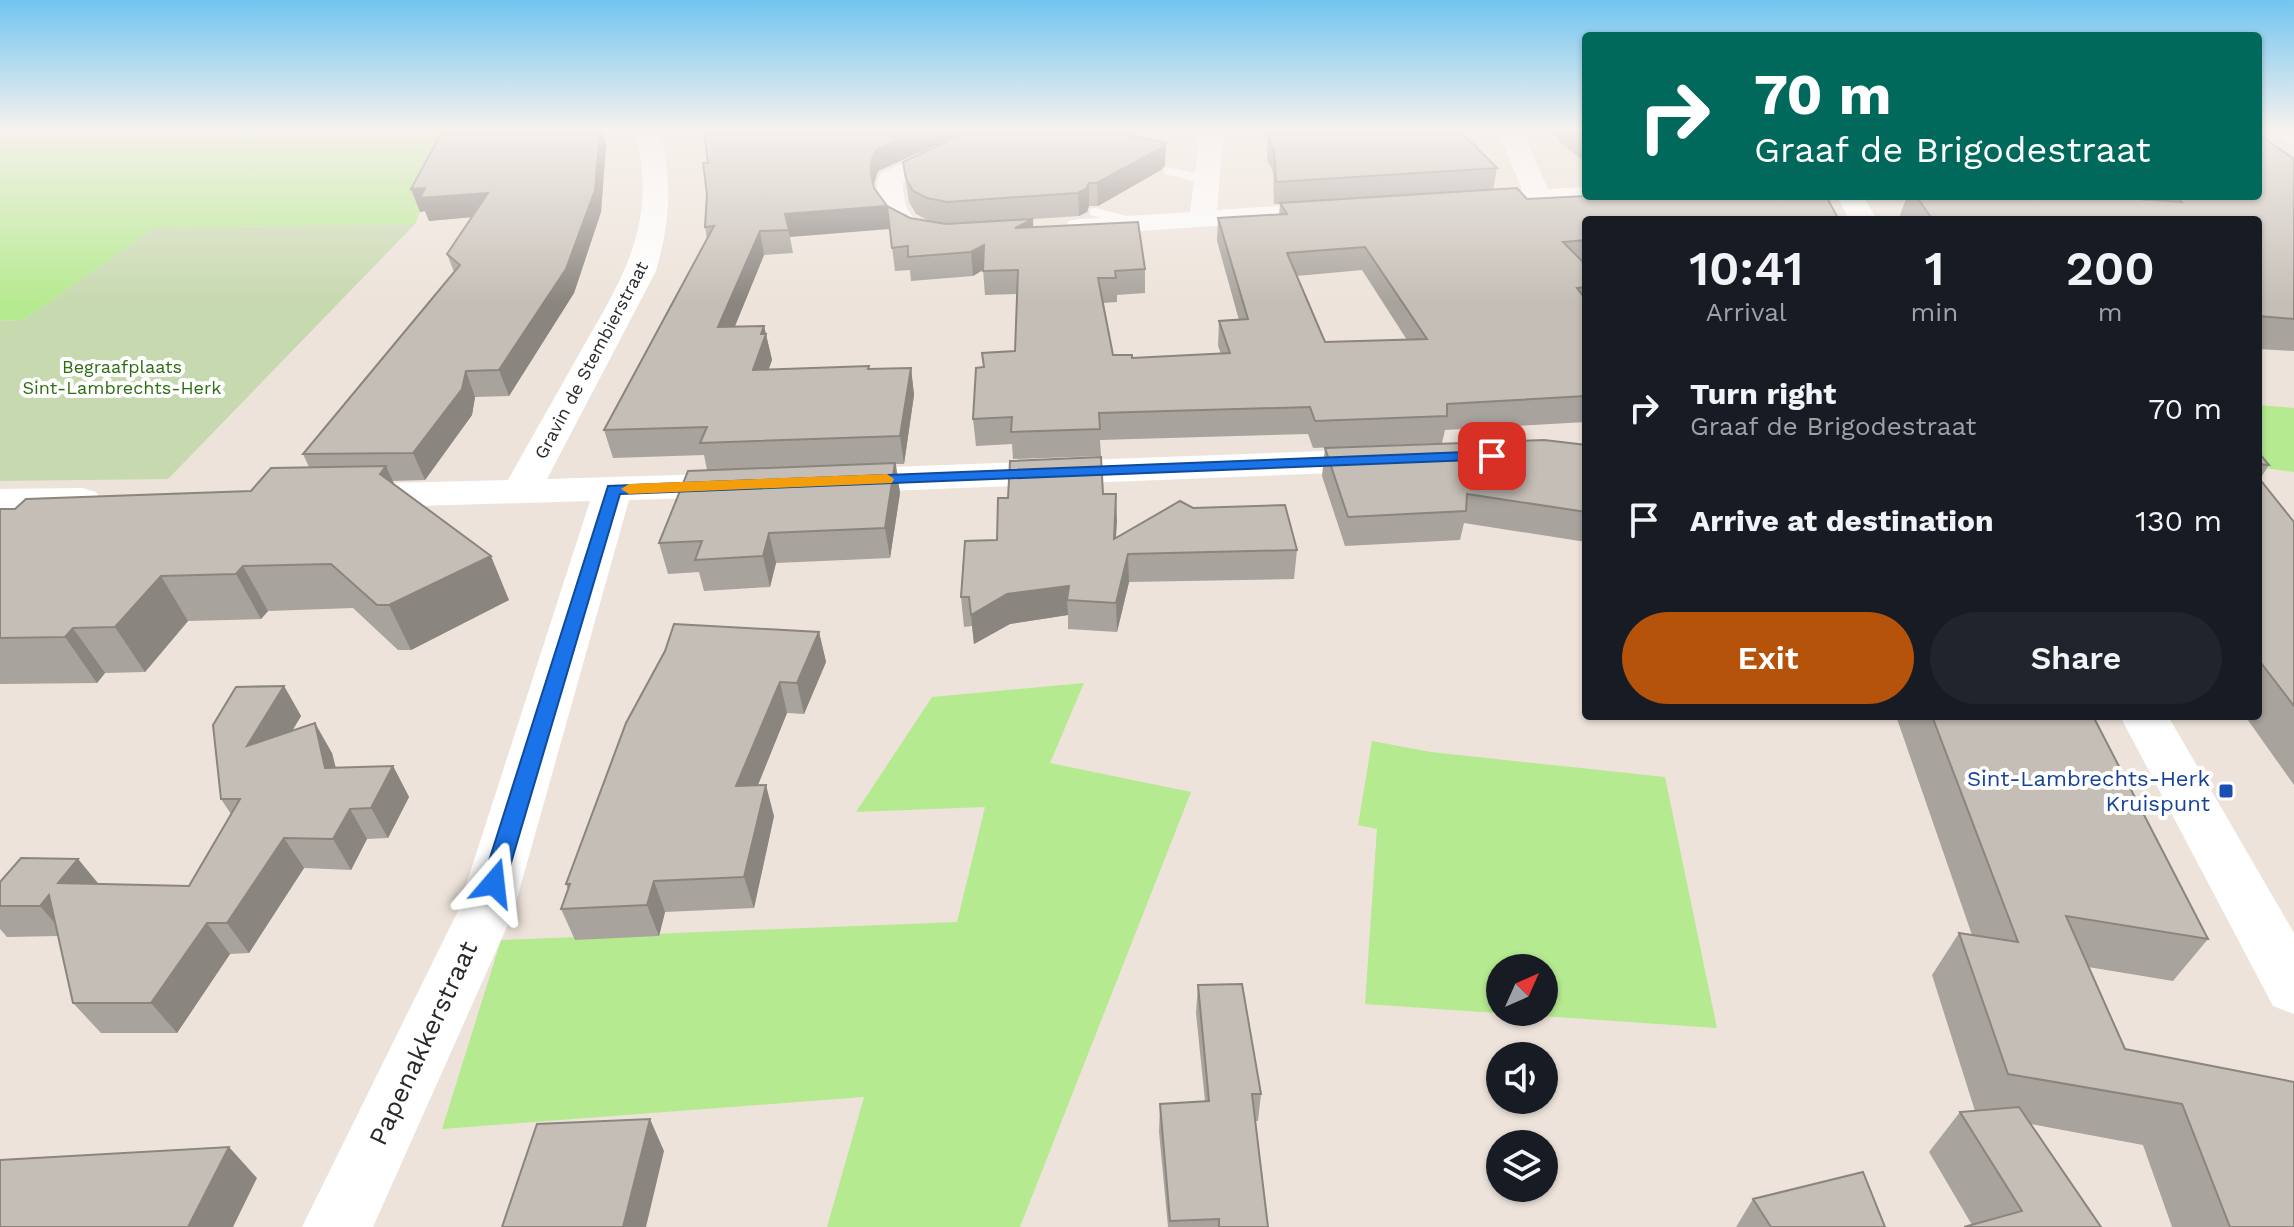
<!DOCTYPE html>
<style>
body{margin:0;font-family:"Work Sans",sans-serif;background:#20242c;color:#f1f3f6;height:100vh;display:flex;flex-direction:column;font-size:30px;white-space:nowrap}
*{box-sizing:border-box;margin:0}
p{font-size:26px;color:#9ea1a6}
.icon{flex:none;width:44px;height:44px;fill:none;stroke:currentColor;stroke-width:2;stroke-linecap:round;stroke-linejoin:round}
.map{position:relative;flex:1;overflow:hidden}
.details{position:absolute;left:1582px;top:216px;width:680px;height:504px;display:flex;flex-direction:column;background:#171b24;border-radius:8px;box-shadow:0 2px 6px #0004}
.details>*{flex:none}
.banner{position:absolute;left:1582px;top:32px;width:680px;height:168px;border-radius:8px;box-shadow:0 2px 6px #0004;background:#00695c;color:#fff;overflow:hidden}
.needle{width:52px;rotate:45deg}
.fabs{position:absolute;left:1486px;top:954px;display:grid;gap:16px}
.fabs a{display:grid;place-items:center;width:72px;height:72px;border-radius:50%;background:#171b24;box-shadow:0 2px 6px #0004;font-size:40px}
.pin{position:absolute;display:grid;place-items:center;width:68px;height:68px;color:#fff;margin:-34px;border-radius:16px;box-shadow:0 4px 12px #0006}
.me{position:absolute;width:88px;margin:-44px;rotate:17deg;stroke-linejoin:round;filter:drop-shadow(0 0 6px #0008)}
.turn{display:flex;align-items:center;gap:28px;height:168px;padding:0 40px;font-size:36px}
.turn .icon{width:104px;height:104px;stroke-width:2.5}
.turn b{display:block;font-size:56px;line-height:68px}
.eta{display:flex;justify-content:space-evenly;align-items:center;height:136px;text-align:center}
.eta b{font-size:48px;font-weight:600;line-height:56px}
.primary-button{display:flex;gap:16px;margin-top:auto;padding:16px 40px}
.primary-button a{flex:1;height:92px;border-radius:48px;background:#b45309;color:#fff;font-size:32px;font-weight:600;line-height:92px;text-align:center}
.primary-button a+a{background:#20242c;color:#f1f3f6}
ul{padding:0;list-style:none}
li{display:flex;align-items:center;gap:24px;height:112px;padding:0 40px}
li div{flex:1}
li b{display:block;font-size:30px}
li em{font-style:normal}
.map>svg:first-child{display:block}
.green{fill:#b6ea90;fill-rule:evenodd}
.cemetery{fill:#c7d9af}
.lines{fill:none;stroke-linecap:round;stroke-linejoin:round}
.lane{fill:#fff;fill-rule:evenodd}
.street{fill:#fff;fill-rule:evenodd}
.secondary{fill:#fff;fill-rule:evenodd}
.wall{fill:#a9a39d;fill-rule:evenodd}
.shaded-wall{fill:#8a857f}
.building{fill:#c5beb6;stroke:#8a857f;stroke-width:2;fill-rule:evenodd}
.route{fill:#1a73e8;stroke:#114b97;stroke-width:2}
.slow{fill:#f59e0b}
.transit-dot{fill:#1a4fb4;stroke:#fff;stroke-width:3}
.labels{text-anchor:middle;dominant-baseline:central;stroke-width:8;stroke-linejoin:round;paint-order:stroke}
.far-street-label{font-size:18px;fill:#2a2a2a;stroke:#fff}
.far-park-label{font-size:18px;fill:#2d6e12;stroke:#fff}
.transit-label{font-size:22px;fill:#164399;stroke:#fff;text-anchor:end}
.near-street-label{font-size:26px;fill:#2a2a2a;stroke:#fff}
</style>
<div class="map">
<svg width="2294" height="1227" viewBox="0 0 2294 1227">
<rect width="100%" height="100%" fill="#ede3da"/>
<path class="green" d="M 0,130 L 455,130 L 415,224 L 154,228 L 24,320 L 0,321 Z
M 2258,405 L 2294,408 L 2294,472 L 2258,467 Z
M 1084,683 L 1050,763 L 1191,792 L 1020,1227 L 827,1227 L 864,1097 L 442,1129 L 501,940 L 957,922 L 985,807 L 856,812 L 932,697 Z
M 1372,741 L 1431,752 L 1665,777 L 1717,1028 L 1365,1004 L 1377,829 L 1358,825 ZM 1500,968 L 1544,968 L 1544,1012 L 1500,1012 Z"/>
<path class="cemetery" d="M 415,224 L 168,479 L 0,481 L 0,321 L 24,320 L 154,228 Z"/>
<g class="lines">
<path class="lane" d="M 1169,167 L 1212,177 L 1214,180 L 1207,184 L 1164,174 L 1164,168 Z
M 1095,208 L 1143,220 L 1145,223 L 1138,227 L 1090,215 L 1090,209 Z"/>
<path class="street" d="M 635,130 L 659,130 C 673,179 670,223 656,271 L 547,479 L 741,473 L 755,477 L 760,485 L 755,493 L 741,497 L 629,500 L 513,913 L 373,1227 L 302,1227 L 457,913 L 590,501 L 350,508 L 336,504 L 331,496 L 336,488 L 350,484 L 508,480 C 531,439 555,397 578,356 C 623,277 659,225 635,130 Z
M 976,130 L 1007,130 L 1003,135 L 903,182 C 904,224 918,221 953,230 L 957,236 L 953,242 C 921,250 882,233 878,198 C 877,189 876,180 881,173 Z
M 1200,130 L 1224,130 L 1217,210 L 1338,202 L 1347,204 L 1351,210 L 1347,216 L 1338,218 L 1079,235 L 1069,233 L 1065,227 L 1069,221 L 1079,219 L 1190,212 Z
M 1498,130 L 1522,130 L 1548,189 L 1586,187 L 1586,196 L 1598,196 L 1595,201 L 1467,209 L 1458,207 L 1454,201 L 1458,195 L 1522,190 Z
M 2270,130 L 2294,130 L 2294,144 L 2286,142 Z
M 1381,449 L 1394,452 L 1400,460 L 1394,468 L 1381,471 L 838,493 L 824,489 L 819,481 L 824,473 L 838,469 Z
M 82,488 L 96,492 L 102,500 L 96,508 L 82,512 L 0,513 L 0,489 Z"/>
<path class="secondary" d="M 1837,196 L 1863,196 L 1877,220 L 1849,220 Z
M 2120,716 L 2168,716 L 2294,933 L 2294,1014 L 2273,1006 Z"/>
</g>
<path class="wall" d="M 443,130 L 602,130 L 606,146 L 601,212 L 574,293 L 509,396 L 475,397 L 472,415 L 425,480 L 392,481 L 394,484 L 509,600 L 411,650 L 398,650 L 353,608 L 268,611 L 261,619 L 188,621 L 145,672 L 105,673 L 97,683 L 0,684 L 0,509 L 251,491 L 309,467 L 303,454 L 454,272 L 447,254 L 472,217 L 429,221 L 425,211 L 420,212 Z
M 704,130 L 969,130 L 878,171 L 874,184 L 874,187 L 790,237 L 793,253 L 764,255 L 735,326 L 764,326 L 772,360 L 768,370 L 869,366 L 869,369 L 911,368 L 914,395 L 904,464 L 896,464 L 900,493 L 890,558 L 776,563 L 770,587 L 704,591 L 699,572 L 668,574 L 659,543 L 707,470 L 704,455 L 613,458 L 604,430 L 707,239 L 705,227 L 708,163 Z
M 971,130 L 1143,130 L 1132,136 L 1165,165 L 1161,170 L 1098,206 L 1089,206 L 1087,212 L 1079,216 L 1033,219 L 1033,227 L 1145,269 L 1145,293 L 1117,295 L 1117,302 L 1102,303 L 1113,355 L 1132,358 L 1221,354 L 1218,346 L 1219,321 L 1239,320 L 1217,241 L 1218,218 L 1279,215 L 1280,204 L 1274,204 L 1273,172 L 1267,160 L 1268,130 L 1497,168 L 1493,190 L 1527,199 L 1586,220 L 1586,263 L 1584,263 L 1586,265 L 1586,422 L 1445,430 L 1442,443 L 1313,448 L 1308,434 L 1100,440 L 1101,456 L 1013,459 L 1012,444 L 976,446 L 973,419 L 984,367 L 1015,351 L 1017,294 L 985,295 L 983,270 L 973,276 L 911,281 L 910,270 L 895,271 L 887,206 L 910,218 L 929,221 L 916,214 L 909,202 L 903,162 ZM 1362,270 L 1407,340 L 1325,342 L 1297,276 Z
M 1553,130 L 1586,130 L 1586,164 L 1559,141 Z
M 2294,159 L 2294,351 L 2258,349 L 2258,220 L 1903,220 L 1900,215 L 1907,196 L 2093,196 L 2154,200 L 2156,196 L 2258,196 Z
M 1586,445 L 1586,542 L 1464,523 L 1460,540 L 1345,546 L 1322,476 L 1325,448 Z
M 2258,452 L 2269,465 L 2260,479 L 2294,522 L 2294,785 L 2245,716 L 2258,716 Z
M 1103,494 L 1116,494 L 1116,538 L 1193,508 L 1297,550 L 1294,579 L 1129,582 L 1117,632 L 1068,629 L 1068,615 L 1010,624 L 974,644 L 972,626 L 964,627 L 961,597 L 997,540 Z
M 819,632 L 826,662 L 804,714 L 787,713 L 758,785 L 774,816 L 754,908 L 665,912 L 659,936 L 575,940 L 561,909 L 568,890 L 566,884 Z
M 284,686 L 301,716 L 292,730 L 332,753 L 336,768 L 393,766 L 409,797 L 388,838 L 367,839 L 351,870 L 304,868 L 249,953 L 230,954 L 177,1033 L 101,1033 L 73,1003 L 58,936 L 7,937 L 0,929 L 0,882 L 78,859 L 99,884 L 189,886 L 231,814 L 221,799 Z
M 1896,716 L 2093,716 L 2208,939 L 2173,981 L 2088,967 L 2125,1049 L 2294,1082 L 2294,1227 L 2172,1227 L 2143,1145 L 2031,1124 L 2101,1227 L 1972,1225 L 1929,1152 L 1960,1112 L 1975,1111 L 1932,975 L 1959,933 L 1972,935 Z
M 1198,985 L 1261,1094 L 1258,1121 L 1255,1121 L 1268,1227 L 1168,1227 L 1159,1132 L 1160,1104 L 1205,1101 L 1196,1013 Z
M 1753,1199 L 1885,1227 L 1736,1227 Z"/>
<path class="shaded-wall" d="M 600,130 L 602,130 L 606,146 L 601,212 L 574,293 L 509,396 L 499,370 Z
M 920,130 L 969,130 L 878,171 L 874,184 L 874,198 L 871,175 L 871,162 L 876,150 Z
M 1103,130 L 1143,130 L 1103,150 Z
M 1166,143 L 1165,165 L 1161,170 L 1098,206 L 1097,183 Z
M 1089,183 L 1089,206 L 1087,212 L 1079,216 L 1078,193 Z
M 425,188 L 488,193 L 495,215 L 429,221 L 425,211 L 420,212 L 411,189 Z
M 887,206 L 890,229 L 790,237 L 785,214 Z
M 1033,219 L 1034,242 L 1015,228 Z
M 760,231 L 764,255 L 724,353 L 718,327 Z
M 984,245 L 986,268 L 973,276 L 971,252 Z
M 764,326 L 772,360 L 759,397 L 753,370 L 761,334 Z
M 911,368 L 914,395 L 904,464 L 900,436 Z
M 466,371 L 475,397 L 472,415 L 425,480 L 413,453 Z
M 895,463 L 900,493 L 890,558 L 885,528 Z
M 386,466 L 405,508 L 380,474 Z
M 1116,494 L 1117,522 L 1114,567 L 1114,539 Z
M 769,533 L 776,563 L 770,587 L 763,556 Z
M 1128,554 L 1129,582 L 1117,632 L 1116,603 Z
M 491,556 L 509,600 L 411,650 L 389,605 Z
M 243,566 L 268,611 L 261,619 L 236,574 Z
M 161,576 L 188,621 L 145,672 L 115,627 Z
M 1069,586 L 1067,600 L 1068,615 L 1010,624 L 974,644 L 971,615 L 1007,594 Z
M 73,628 L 105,673 L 97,683 L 65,637 Z
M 819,632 L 826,662 L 804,714 L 797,683 Z
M 780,682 L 787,713 L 745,817 L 736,786 Z
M 284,686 L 301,716 L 266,776 L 247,746 Z
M 315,723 L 332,753 L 343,799 L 325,768 Z
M 393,766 L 409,797 L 388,838 L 371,808 Z
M 766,785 L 774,816 L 754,908 L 744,877 Z
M 350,809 L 367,839 L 351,870 L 333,839 Z
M 284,838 L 304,868 L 249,953 L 227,923 Z
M 78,859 L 103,890 L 58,883 Z
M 654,881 L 665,912 L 659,936 L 647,905 Z
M 49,895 L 66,936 L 40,906 Z
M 207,923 L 230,954 L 177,1033 L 151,1003 Z
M 650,1119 L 664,1151 L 646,1227 L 623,1227 Z
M 229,1147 L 257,1178 L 233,1227 L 188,1227 Z"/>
<path class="building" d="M 443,130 L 600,130 L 595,190 L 566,269 L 499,370 L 466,371 L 462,389 L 413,453 L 303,454 L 460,265 L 447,254 L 488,193 L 420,198 L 425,188 L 411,189 Z
M 704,130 L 920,130 L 876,150 L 871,162 L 871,175 L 874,188 L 887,206 L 785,214 L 789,230 L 760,231 L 718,327 L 764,326 L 761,334 L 766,334 L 753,370 L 869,366 L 868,369 L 911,368 L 900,436 L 700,443 L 707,427 L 604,430 L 714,226 L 705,227 L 707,194 L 703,163 L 708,163 Z
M 971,130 L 1106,130 L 1166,143 L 1161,148 L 1097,183 L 1089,183 L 1086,189 L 1078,193 L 947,202 L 927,198 L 913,191 L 906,179 L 903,162 Z
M 1268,130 L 1459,130 L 1497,168 L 1276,182 L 1274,150 L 1268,139 Z
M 1575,130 L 1586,130 L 1586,139 Z
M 2258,134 L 2294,159 L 2294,319 L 2258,316 L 2258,220 L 1933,220 L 1916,196 L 2093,196 L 2182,202 L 2176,196 L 2258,196 Z
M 1517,188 L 1527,199 L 1586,196 L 1826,196 L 1839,220 L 1586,220 L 1586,240 L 1563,242 L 1586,265 L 1586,287 L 1577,288 L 1586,300 L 1586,396 L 1447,404 L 1447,416 L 1315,421 L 1310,407 L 1099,413 L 1100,429 L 1011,432 L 1012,417 L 973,419 L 976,368 L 984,367 L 982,353 L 1015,351 L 1018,270 L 983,271 L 984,245 L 971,252 L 908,257 L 908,246 L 892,248 L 887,206 L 910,218 L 946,224 L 1033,219 L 1015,228 L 1138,222 L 1145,269 L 1115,271 L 1116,278 L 1098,278 L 1113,355 L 1132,355 L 1132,358 L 1230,353 L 1219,321 L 1248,319 L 1218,218 L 1287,214 L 1280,203 ZM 1365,247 L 1427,339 L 1325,342 L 1287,253 Z
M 1544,440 L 1586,445 L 1586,512 L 1467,494 L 1466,511 L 1348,517 L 1325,448 Z
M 2258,452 L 2269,465 L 2258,464 Z
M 1101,457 L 1103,494 L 1116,494 L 1114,539 L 1180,501 L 1193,508 L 1285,505 L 1297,550 L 1128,554 L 1116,603 L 1067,600 L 1069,586 L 1007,594 L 971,615 L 969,597 L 961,597 L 965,541 L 997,540 L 998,498 L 1008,498 L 1010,461 Z
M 895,463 L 885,528 L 769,533 L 763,556 L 695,560 L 702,541 L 659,543 L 688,471 Z
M 386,466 L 380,474 L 491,556 L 389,605 L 377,605 L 331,564 L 243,566 L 236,574 L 161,576 L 115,627 L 73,628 L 65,637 L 0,638 L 0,509 L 15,509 L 26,499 L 251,491 L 271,468 Z
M 2258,477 L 2294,522 L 2294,706 L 2258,659 Z
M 674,624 L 819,632 L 797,683 L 780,682 L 736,786 L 766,785 L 744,877 L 654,881 L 647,905 L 561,909 L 570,884 L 566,884 L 626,723 L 665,651 Z
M 284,686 L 247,746 L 315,723 L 325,768 L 393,766 L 371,808 L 350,809 L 333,839 L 284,838 L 227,923 L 207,923 L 151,1003 L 73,1003 L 49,895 L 40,906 L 0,906 L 0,882 L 21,858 L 78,859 L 58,883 L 189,886 L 240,799 L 221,799 L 213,725 L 236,687 Z
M 1932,716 L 2093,716 L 2208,939 L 2066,916 L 2125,1049 L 2294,1082 L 2294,1227 L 2230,1227 L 2182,1104 L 2008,1074 L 1959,933 L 2018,942 Z
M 1242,984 L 1261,1094 L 1252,1094 L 1268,1227 L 1219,1227 L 1219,1219 L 1170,1221 L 1160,1104 L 1209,1101 L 1198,985 Z
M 2019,1107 L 2101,1227 L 1964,1227 L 2022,1211 L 1960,1112 Z
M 650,1119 L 623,1227 L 502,1227 L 537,1124 Z
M 229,1147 L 188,1227 L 0,1227 L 0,1160 Z
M 1863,1172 L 1885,1227 L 1771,1227 L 1753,1199 Z"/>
<linearGradient id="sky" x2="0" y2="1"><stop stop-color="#72c5f0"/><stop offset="0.43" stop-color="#f7f2ee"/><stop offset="1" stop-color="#f7f2ee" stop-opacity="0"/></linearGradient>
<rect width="2294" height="302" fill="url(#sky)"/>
<path class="route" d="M 1492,451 L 1500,456 L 1497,459 L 620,494 L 505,883 L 502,889 L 494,892 L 486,889 L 482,883 L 608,486 Z"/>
<path class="slow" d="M 887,474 L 894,479 L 892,483 L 629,494 L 621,489 L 629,484 Z"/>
<rect class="transit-dot" x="2218" y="783" width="16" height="16" rx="4"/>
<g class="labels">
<g class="far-street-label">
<text transform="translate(591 360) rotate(-62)">Gravin de Stembierstraat</text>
</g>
<g class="far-park-label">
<text x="122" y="366">Begraafplaats<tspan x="122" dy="21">Sint-Lambrechts-Herk</tspan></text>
</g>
<g class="transit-label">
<text x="2210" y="778">Sint-Lambrechts-Herk<tspan x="2210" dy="25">Kruispunt</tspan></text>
</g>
<g class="near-street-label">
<text transform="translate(423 1043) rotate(-65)">Papenakkerstraat</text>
</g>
</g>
</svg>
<div class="fabs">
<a><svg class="needle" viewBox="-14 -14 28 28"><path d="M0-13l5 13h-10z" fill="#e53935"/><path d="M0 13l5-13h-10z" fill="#9ea1a6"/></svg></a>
<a><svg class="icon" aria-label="sound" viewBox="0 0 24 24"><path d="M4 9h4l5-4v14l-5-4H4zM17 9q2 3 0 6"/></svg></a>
<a><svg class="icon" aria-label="layers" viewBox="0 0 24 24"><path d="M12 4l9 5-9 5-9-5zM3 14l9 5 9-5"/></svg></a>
</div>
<div class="pin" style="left:1492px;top:456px;background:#d93025"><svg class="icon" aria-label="arrive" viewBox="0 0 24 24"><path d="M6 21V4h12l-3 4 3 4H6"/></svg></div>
<svg class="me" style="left:494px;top:883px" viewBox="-20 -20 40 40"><path d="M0-17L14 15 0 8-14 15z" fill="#1a73e8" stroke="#fff" stroke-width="4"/></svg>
<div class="banner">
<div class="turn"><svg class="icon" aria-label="right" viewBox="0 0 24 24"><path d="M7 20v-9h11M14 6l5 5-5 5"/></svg><div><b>70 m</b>Graaf de Brigodestraat</div></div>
</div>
<section class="details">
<div class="eta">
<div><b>10:41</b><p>Arrival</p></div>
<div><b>1</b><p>min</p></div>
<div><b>200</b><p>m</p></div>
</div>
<ul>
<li><svg class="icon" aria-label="right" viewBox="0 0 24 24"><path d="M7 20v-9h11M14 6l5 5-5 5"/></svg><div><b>Turn right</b><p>Graaf de Brigodestraat</p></div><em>70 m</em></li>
<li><svg class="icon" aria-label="arrive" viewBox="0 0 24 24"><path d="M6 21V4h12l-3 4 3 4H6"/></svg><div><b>Arrive at destination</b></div><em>130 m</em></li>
</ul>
<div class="primary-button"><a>Exit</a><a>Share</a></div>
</section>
</div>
